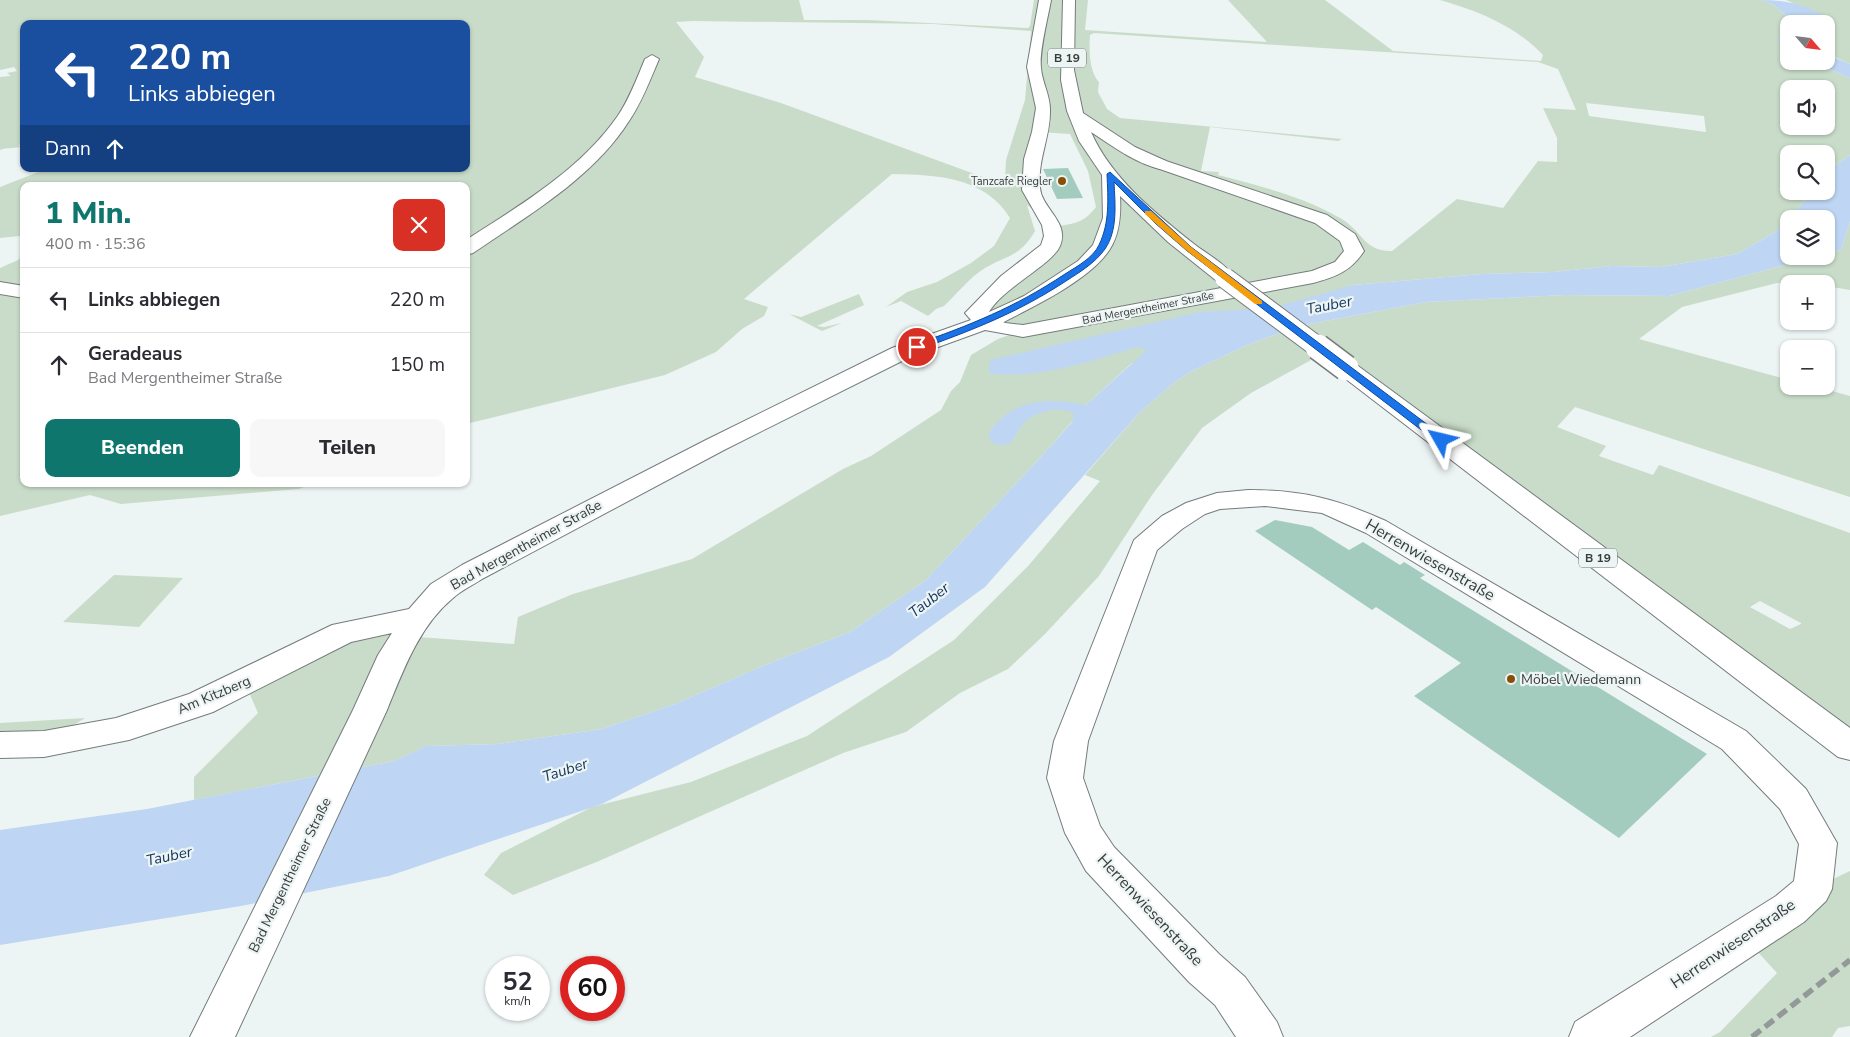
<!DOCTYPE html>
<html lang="de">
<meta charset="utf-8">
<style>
body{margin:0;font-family:"Nunito Sans",sans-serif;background:#f7f7f7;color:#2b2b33;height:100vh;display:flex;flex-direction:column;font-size:19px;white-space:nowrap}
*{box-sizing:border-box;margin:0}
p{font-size:16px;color:#7c7c81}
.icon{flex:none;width:28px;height:28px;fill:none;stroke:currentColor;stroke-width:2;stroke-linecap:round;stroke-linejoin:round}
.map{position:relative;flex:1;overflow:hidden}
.sheet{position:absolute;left:20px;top:182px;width:450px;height:305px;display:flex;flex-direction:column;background:#fff;border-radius:10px;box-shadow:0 1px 4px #0004}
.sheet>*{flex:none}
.hud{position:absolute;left:20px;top:20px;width:450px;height:152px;border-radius:10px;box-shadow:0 1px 4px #0004;background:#1a4fa0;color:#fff;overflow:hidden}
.needle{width:32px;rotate:118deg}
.buttons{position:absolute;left:1780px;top:15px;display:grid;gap:10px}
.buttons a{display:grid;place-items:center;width:55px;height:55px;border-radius:10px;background:#fff;box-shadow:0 1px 4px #0004;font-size:25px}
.speed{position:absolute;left:485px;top:956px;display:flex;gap:10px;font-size:25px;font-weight:700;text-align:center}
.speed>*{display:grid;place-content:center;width:65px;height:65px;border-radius:50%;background:#fff;box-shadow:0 1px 4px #0004;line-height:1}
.speed small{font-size:12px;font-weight:400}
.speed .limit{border:8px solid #d22;background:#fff;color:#111}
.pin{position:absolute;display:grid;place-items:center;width:42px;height:42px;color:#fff;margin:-21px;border:2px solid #fff;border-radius:50%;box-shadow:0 1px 5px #0007}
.me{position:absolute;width:55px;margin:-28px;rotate:307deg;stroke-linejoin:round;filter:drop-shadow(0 0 4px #0008)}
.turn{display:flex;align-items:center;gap:18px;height:105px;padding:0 25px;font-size:22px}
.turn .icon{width:65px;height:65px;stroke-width:2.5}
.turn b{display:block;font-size:35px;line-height:42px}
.then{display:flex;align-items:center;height:48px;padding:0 25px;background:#0003;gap:10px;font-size:19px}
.round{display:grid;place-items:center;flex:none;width:52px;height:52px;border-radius:10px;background:#f7f7f7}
.headline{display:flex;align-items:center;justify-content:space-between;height:85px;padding:0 25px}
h1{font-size:30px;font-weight:800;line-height:38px;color:#0f766e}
.action{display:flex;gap:10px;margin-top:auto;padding:10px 25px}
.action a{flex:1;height:58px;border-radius:10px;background:#0f766e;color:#fff;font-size:20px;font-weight:800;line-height:58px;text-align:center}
.action a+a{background:#f7f7f7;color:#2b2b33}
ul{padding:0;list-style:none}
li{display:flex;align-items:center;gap:15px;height:65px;padding:0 25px;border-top:1px solid #e1e1e2}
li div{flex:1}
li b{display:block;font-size:19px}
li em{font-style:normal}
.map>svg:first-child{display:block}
.green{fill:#c9dcc9;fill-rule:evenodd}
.water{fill:#bed6f3}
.building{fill:#a3ccbe}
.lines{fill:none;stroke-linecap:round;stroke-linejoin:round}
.minor-casing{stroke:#757b7c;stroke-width:2}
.primary-casing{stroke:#757b7c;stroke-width:2}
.minor{fill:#fff;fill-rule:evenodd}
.primary{fill:#fff;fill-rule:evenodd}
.rail{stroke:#939898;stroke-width:5.5;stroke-dasharray:11 5.5;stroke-linecap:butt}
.primary-bridge-far1-casing{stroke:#757b7c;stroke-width:22;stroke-linecap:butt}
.primary-bridge-casing{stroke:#757b7c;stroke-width:28;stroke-linecap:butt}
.primary-bridge-far1{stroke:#fff;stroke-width:20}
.primary-bridge{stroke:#fff;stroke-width:25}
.route{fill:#1a73e8;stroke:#114b97}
.slow{fill:#f59e0b}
.poi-dot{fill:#894f07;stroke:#edf4f4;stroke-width:2}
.labels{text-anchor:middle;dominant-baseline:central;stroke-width:4.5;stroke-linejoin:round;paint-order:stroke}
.far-poi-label{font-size:11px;fill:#383b3b;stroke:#edf4f4;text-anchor:end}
.far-street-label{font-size:11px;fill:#383b3b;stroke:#edf4f4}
.shield{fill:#edf4f4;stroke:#6e7272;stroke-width:1}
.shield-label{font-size:12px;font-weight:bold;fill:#383b3b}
.street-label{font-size:14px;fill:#383b3b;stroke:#edf4f4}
.poi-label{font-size:14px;fill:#383b3b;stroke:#edf4f4;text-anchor:start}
.water-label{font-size:15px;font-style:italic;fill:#193960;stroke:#edf4f4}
.near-street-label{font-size:16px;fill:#383b3b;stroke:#edf4f4}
</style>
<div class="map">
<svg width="1850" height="1037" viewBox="0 0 1850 1037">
<rect width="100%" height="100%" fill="#edf4f4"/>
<path class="green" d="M 0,0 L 799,0 L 804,20 L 868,20 L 1028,28 L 1030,26 L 1034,0 L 1088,0 L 1085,30 L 1267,42 L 1228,0 L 1325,0 L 1393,51 L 1541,61 L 1543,55 C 1516,26 1478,11 1440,0 L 1761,0 L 1774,5 L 1790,19 L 1778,40 L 1789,52 L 1789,61 L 1810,61 L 1850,78 L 1850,155 L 1826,172 L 1826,154 L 1789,154 L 1789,191 L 1811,191 L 1808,198 L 1774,233 L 1737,254 L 1661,267 L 1612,266 L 1553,272 L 1482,274 L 1353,285 L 1146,364 L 1132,363 L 1086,405 L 1051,446 L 925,581 L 850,632 L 765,665 L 675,704 L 602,729 L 498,744 L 427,746 L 394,761 L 194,800 L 194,777 L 258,713 L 245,683 L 282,665 L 419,617 L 419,637 L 514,644 L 518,617 L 573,594 L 692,559 L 843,469 L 871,456 L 941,410 L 951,391 L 960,382 L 971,355 L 998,339 L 1021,331 L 976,313 L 1039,257 L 1058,226 C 1078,223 1084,222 1096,207 L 1088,171 L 1070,134 L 1040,132 L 1032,159 L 1048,219 L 1027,205 L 1035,231 C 1020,257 1007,255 985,268 C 970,277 957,294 944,306 L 936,309 L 928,316 L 901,301 L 886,307 L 907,292 L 937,282 L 971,263 L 994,246 L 1010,218 C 984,176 936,175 892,174 L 744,299 L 768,307 L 764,316 L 742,329 L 716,352 L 665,375 L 466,424 L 466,186 L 24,186 L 24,241 L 20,236 L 0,238 L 0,187 L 46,169 L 466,169 L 466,24 L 24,24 L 24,142 L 18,146 L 23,146 C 15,149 8,147 0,150 L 0,77 L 11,76 L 7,73 L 17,71 L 14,67 L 0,70 ZM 693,21 L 933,24 L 1031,31 L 1025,100 L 1006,160 L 1005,180 L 999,183 L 781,103 L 695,77 L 704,57 L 676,22 ZM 1094,33 L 1538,62 L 1558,69 L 1576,110 L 1543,108 L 1557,138 L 1557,162 L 1538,161 L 1503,208 L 1457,199 L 1392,251 C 1364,252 1362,230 1340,218 C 1303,196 1259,186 1218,175 L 1219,172 L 1201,171 L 1210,127 L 1338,141 L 1342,139 L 1120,118 L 1107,109 L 1098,92 L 1099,82 C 1089,71 1089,50 1090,35 ZM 1789,89 L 1826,89 L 1826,126 L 1789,126 ZM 1586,103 L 1704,116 L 1706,132 L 1589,116 Z
M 1786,0 L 1850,0 L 1850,64 L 1826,53 L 1826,32 L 1829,20 Z
M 1850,221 L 1850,290 L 1826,286 L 1826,284 L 1777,283 L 1682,307 L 1639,339 L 1789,380 L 1789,386 L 1814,386 L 1850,396 L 1850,497 L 1575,407 L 1557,427 L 1606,446 L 1599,456 L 1653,475 L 1659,465 L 1850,533 L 1850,747 L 1346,368 L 1313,359 L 1251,393 L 1202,428 L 1152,495 L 1099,576 L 1045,634 L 1008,669 L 960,693 L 906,732 L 843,753 L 599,861 L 513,895 L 484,875 L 501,853 L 592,807 L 691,782 L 807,736 L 954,640 L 1029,565 L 1100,481 L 1085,475 L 1140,412 L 1175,382 L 1190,372 L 1247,345 L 1299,326 L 1426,302 L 1565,295 L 1669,296 L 1818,256 L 1826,256 L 1826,254 L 1841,250 ZM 1760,601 L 1801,623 L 1801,624 L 1790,629 L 1750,607 Z
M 24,255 L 24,484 L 311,484 L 299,489 L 121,504 L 90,495 L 0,516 L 0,268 L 18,260 Z
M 859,294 L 864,305 L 817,326 L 824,327 L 842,323 L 822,331 L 789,314 L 801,317 Z
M 114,575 L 183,578 L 139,627 L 63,622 Z
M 85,718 L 44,744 L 0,745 L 0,723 Z
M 1850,871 L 1850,1026 L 1838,1028 L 1832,1037 L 1711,1037 L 1720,1032 L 1777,973 L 1745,938 L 1812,889 Z"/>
<path class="water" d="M 1761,0 C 1786,0 1809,5 1830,20 L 1831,27 L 1826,32 L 1826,24 L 1789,24 L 1789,52 L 1778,40 L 1790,19 L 1774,5 Z
M 1826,54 L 1850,64 L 1850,78 L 1810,61 L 1826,61 Z
M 1850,155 L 1850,221 L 1841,250 L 1826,254 L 1826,219 L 1789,219 L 1789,256 L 1818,256 L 1669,296 L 1565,295 L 1426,302 L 1299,326 L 1247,345 L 1190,372 L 1175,382 L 1140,412 L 985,587 L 889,657 L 602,804 L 389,876 L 241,906 L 0,945 L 0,830 L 147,809 L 394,761 L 426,746 L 498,744 L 602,729 L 675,704 L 765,665 L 850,632 L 925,581 L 1051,446 L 1072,422 L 1074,414 C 1060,405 1038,411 1026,421 C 1013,431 1016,453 991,442 L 989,433 C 1012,398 1048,398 1086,405 L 1147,350 L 1137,347 C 1090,361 1039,380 989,373 L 990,360 L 1200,312 L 1272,308 L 1353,285 L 1482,274 L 1553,272 L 1612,266 L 1661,267 L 1737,254 L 1774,233 L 1808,198 L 1811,191 L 1826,191 L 1826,172 Z"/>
<path class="building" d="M 1068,168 L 1083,198 L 1057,199 L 1043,169 Z
M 1275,520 L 1312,527 L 1349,550 L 1363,542 L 1400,565 L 1404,562 L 1425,575 L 1420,578 L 1707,754 L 1619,838 L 1414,696 L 1461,663 L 1376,607 L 1372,610 L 1255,531 Z"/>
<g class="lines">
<defs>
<path id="minor" d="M 1039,0 L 1051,0 C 1048,18 1039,51 1041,68 C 1042,82 1050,95 1050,109 C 1051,136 1037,160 1040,188 C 1042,209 1070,222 1060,246 C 1051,266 1000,289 988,314 L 1005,323 L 1023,325 L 1312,271 L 1335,262 L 1344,251 L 1340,241 L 1315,223 L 1154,167 L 1152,164 L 1154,161 L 1160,159 L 1327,215 L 1355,234 L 1364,251 C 1351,271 1336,277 1313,283 L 1023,337 L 985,330 L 908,358 L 724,450 L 482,579 C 473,585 462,590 453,598 C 419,626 403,671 387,710 L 235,1037 L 190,1037 L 353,710 L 378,655 L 392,633 L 351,642 L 213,712 L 129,740 L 44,757 L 0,758 L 0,732 L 44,731 L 116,718 L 189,694 L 332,625 L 409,609 L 431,584 L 462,565 L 706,440 L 892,348 L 971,320 L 965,313 L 969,309 L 1001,276 L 1041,245 L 1044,236 L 1042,225 L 1022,190 L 1024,159 L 1032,132 L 1036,108 L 1027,67 Z
M 652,55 L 659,59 C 650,80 642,102 629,121 C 593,178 527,216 473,253 L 466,255 L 466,240 C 519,206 580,170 617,117 C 629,100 637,78 645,59 Z
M 0,282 L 24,286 L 24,298 L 0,294 Z
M 1248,490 C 1302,490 1337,499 1386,521 L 1746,731 L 1806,789 L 1837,843 L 1832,889 L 1826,901 L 1804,922 L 1630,1037 L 1569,1037 L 1575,1022 L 1776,896 L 1794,881 L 1799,844 L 1780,809 L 1722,749 L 1366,533 L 1322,513 L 1265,506 L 1220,509 L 1205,514 L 1182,529 L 1157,550 L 1088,741 L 1083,778 L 1100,826 L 1114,847 L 1219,954 L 1245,977 L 1277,1022 L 1283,1037 L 1236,1037 L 1215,1005 L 1189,982 L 1086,871 L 1065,833 L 1047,778 L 1054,741 L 1134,540 L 1162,516 L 1186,503 L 1217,493 Z"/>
<path id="primary" d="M 1063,0 L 1075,0 L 1074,70 L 1083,113 L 1135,147 L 1166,161 L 1168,164 L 1160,169 C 1135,163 1112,146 1091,132 C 1111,178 1155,213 1194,244 C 1207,254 1226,264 1235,278 L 1232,282 L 1225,284 L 1218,282 L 1168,242 L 1120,196 C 1121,214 1120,233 1110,249 C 1089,282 1026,310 992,328 L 984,329 L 976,328 L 973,323 L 976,318 L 1024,296 L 1078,261 L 1093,245 L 1103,218 L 1102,175 L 1079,141 L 1067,111 L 1061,80 Z
M 1346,361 L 1354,363 L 1850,728 L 1850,760 L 1838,757 L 1338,373 L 1335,368 L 1338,363 Z"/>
</defs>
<use href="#minor" class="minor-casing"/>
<use href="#primary" class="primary-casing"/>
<use href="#minor" class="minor"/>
<use href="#primary" class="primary"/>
<path class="rail" d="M 1752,1037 L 1850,960"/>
<defs>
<path id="primary-bridge-far1" d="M 1225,278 L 1319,348"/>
<path id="primary-bridge" d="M 1318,347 L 1346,368"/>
</defs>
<use href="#primary-bridge-far1" class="primary-bridge-far1-casing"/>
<use href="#primary-bridge" class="primary-bridge-casing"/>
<use href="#primary-bridge-far1" class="primary-bridge-far1"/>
<use href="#primary-bridge" class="primary-bridge"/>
</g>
<path class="route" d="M 1110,172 L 1191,247 L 1444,437 L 1444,442 L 1437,442 L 1186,250 L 1155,223 L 1114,182 C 1115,204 1118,230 1105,249 C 1095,263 1080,272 1066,281 C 1019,312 973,330 920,349 L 914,349 L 914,345 C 970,325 1014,308 1065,274 C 1076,267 1093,258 1099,245 C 1110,222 1108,199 1107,174 Z"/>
<path class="slow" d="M 1145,211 L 1151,211 L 1191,247 L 1262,301 L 1262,304 L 1255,304 L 1186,250 L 1145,214 Z"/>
<g class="poi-dot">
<circle cx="1062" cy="181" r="5"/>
<circle cx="1511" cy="679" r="5"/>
</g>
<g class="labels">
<g class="far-poi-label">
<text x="1052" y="181">Tanzcafe Riegler</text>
</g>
<g class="far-street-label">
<text transform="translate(1148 308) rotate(-11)">Bad Mergentheimer Straße</text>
</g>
<g class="shield">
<rect x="1048" y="48.5" width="38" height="19" rx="4"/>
<rect x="1579" y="548.5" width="38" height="19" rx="4"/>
</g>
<g class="shield-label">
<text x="1067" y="58">B 19</text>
<text x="1598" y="558">B 19</text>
</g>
<g class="street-label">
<text transform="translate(526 545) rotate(-29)">Bad Mergentheimer Straße</text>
<text transform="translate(214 695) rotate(-23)">Am Kitzberg</text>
<text transform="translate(290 875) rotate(-64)">Bad Mergentheimer Straße</text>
</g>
<g class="poi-label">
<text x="1521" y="679">Möbel Wiedemann</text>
</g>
<g class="water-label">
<text transform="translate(1329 305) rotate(-11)">Tauber</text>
<text transform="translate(929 600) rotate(-38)">Tauber</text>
<text transform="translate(565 770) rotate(-18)">Tauber</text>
<text transform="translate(169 856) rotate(-12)">Tauber</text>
</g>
<g class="near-street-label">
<text transform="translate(1430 560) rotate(30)">Herrenwiesenstraße</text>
<text transform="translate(1150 910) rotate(47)">Herrenwiesenstraße</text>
<text transform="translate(1733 944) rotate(-34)">Herrenwiesenstraße</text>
</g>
</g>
</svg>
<div class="buttons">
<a><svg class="needle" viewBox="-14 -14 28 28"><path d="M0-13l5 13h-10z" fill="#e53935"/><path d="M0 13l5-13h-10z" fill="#7c7c81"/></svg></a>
<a><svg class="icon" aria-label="sound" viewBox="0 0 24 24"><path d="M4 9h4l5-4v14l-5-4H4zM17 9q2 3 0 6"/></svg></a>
<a><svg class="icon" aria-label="search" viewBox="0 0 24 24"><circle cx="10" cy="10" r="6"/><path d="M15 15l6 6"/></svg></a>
<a><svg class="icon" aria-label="layers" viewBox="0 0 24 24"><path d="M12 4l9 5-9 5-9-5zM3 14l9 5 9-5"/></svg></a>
<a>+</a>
<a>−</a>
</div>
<div class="speed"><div>52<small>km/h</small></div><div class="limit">60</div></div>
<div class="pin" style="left:917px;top:347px;background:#d93025"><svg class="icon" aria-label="arrive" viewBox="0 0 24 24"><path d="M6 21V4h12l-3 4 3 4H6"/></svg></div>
<svg class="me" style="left:1441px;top:440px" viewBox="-20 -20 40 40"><path d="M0-17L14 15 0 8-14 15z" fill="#1a73e8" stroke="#fff" stroke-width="4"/></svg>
<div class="hud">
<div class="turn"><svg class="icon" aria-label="left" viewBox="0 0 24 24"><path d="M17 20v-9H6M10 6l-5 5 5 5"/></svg><div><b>220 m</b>Links abbiegen</div></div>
<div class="then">Dann<svg class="icon" aria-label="ahead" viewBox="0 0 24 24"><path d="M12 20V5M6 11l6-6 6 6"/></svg></div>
</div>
<section class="sheet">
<div class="headline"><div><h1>1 Min.</h1><p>400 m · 15:36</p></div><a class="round" style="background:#d93025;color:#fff"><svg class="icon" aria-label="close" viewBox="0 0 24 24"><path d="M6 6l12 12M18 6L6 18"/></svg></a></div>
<ul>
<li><svg class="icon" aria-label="left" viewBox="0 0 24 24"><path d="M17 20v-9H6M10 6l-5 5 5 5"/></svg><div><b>Links abbiegen</b></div><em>220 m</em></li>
<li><svg class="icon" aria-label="ahead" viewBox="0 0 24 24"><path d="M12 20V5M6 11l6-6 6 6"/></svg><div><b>Geradeaus</b><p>Bad Mergentheimer Straße</p></div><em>150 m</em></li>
</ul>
<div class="action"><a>Beenden</a><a>Teilen</a></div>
</section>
</div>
